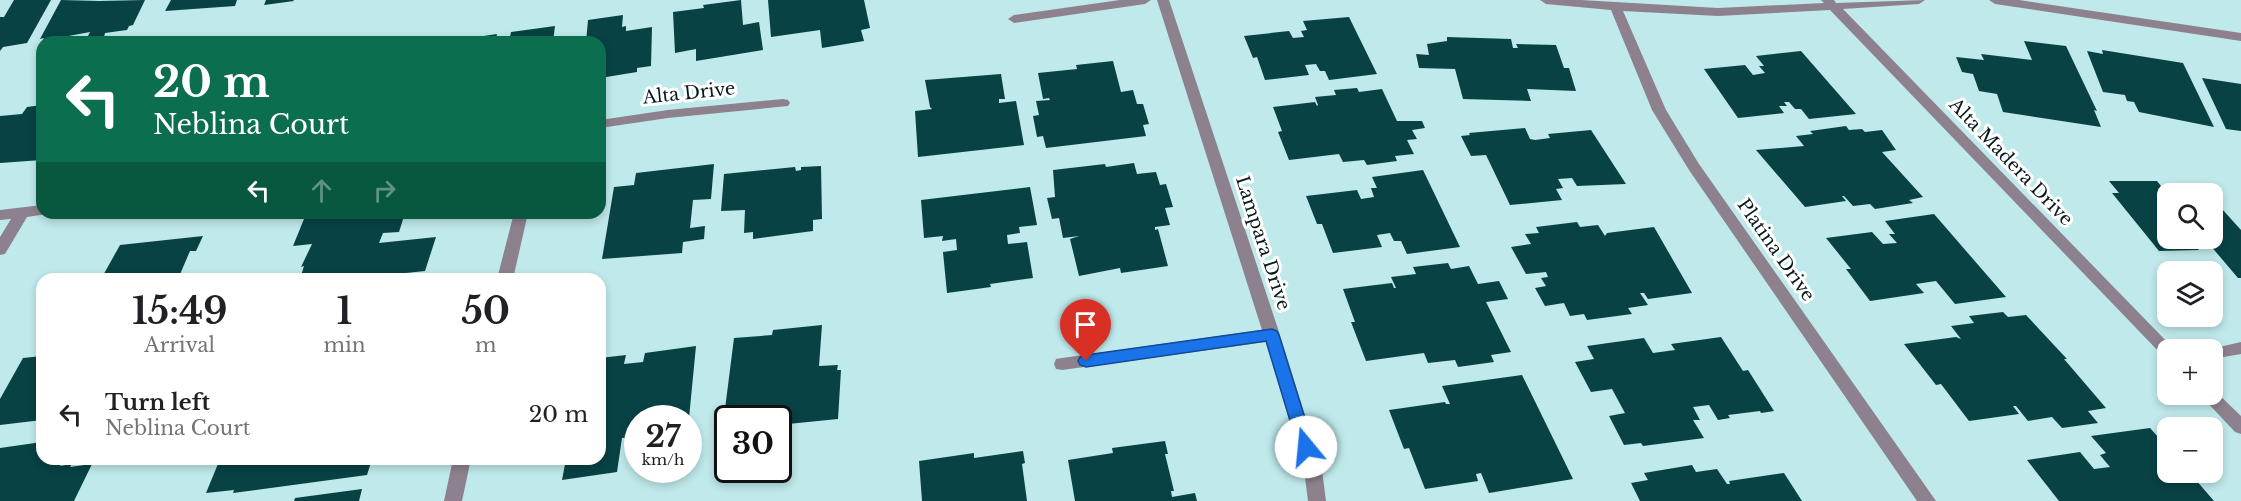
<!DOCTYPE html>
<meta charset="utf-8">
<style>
body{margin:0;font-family:"Libre Baskerville",serif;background:#f6f6f6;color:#202124;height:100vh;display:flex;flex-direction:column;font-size:22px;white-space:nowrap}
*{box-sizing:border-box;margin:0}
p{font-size:20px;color:#757577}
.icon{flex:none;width:33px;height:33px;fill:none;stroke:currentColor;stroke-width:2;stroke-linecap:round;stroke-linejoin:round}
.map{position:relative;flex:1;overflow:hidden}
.drawer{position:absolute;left:36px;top:273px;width:570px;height:192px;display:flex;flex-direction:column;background:#fff;border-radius:18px;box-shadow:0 3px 9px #0003}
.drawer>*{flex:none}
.banner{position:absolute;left:36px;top:36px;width:570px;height:183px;border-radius:18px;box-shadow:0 3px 9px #0003;background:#0b6e4f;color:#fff;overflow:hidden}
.tools{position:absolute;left:2157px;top:183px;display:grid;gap:12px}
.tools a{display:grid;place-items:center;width:66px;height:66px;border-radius:12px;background:#fff;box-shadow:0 3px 9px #0003;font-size:30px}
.speed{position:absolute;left:624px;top:405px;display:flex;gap:12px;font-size:30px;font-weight:700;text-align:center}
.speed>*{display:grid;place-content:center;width:78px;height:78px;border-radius:50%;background:#fff;box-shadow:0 3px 9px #0003;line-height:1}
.speed small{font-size:15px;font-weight:400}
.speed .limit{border:3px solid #111;border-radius:9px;background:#fff;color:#111}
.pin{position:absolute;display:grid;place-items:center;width:51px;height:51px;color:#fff;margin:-62px -26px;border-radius:50% 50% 50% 0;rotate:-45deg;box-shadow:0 0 6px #0007}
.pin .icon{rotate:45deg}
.me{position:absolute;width:66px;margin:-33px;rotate:343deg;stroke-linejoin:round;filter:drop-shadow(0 0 4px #0008)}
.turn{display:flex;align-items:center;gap:21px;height:126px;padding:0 18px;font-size:27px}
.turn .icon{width:78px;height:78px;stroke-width:2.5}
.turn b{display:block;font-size:42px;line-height:51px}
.lanes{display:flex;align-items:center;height:57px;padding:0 18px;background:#0003;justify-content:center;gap:30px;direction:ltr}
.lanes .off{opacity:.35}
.eta{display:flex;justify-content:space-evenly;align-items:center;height:102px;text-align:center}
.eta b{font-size:36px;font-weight:700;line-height:42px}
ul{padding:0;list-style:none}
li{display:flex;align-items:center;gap:18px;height:78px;padding:0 18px}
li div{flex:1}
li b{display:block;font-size:22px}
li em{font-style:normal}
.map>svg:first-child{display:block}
.building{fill:#084245}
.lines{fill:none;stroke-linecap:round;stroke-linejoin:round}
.minor{fill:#8e818e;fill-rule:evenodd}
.route{fill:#1a73e8;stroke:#114b97;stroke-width:1.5}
.labels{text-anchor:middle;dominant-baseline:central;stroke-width:6;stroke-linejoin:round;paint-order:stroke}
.street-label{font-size:18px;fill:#091a1a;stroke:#fff}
</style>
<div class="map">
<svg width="2241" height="501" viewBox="0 0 2241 501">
<rect width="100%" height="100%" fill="#bfe9eb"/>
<path class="building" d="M 14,0 L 51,0 L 27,43 L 3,47 L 0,51 L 0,17 L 4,17 Z
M 61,0 L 99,1 L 145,0 L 133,25 L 129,26 L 127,30 L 105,33 L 104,37 L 86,40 L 90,32 L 63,37 L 61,41 L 42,42 L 44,38 L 40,39 Z
M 171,0 L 237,0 L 235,6 L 165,11 Z
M 266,0 L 293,0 L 294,1 L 264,5 Z
M 741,0 L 743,25 L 759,22 L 763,50 L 696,61 L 696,49 L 675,53 L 673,12 L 704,8 L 703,5 Z
M 768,0 L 864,0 L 870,28 L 861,30 L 864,41 L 822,48 L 820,30 L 771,37 Z
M 623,15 L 622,27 L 626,26 L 626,31 L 652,27 L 651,66 L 637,68 L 637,72 L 600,78 L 600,42 L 586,42 L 588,20 Z
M 1349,17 L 1377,74 L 1329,80 L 1325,71 L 1320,71 L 1316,64 L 1305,65 L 1309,75 L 1265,80 L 1257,57 L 1253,58 L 1244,36 L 1289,31 L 1293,38 L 1304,37 L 1301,31 L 1307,30 L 1303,21 Z
M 555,26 L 553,42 L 469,42 L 470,38 L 497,34 L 496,39 L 510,37 L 511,32 Z
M 1447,37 L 1511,39 L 1513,48 L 1518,48 L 1516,44 L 1556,45 L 1564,68 L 1569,68 L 1576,91 L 1527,89 L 1531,101 L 1463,99 L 1455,69 L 1419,68 L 1416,54 L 1429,55 L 1427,44 L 1447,41 Z
M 2024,41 L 2066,46 L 2097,111 L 2094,110 L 2101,127 L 2003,112 L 1997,94 L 1979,91 L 1973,74 L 1962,72 L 1956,57 L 1984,60 L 1981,54 L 2032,60 Z
M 2102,50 L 2183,63 L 2214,127 L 2139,112 L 2134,102 L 2127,101 L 2125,95 L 2103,92 L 2087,51 L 2103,54 Z
M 1801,51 L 1856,114 L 1809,119 L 1801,109 L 1795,109 L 1789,102 L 1784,102 L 1787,106 L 1779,106 L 1784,113 L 1738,118 L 1704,69 L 1745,65 L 1753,75 L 1765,73 L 1759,66 L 1764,66 L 1756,56 Z
M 1113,61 L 1121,92 L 1133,90 L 1137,104 L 1143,104 L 1149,124 L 1143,125 L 1146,136 L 1046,148 L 1043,136 L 1037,137 L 1033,116 L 1039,115 L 1036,101 L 1050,100 L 1049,98 L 1043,99 L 1038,73 L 1077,69 L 1076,65 Z
M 1001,74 L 1005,99 L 999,99 L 999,103 L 1016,101 L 1024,145 L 918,157 L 915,111 L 932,109 L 930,107 L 925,80 Z
M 2202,78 L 2241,84 L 2241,131 L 2226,129 Z
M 1357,88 L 1359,92 L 1382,89 L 1397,121 L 1422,121 L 1425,128 L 1412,130 L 1417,139 L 1407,140 L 1414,154 L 1395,156 L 1397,161 L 1367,165 L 1364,160 L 1343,162 L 1339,154 L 1289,160 L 1278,132 L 1282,131 L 1273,107 L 1315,102 L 1317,106 L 1318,105 L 1315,97 L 1336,95 L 1334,90 Z
M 42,105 L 42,160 L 0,163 L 0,116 L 22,114 L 27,107 Z
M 1846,126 L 1849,130 L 1862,129 L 1865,132 L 1882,130 L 1896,150 L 1882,152 L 1923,197 L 1909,200 L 1913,203 L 1875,209 L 1870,204 L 1853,206 L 1844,196 L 1842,196 L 1846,201 L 1805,207 L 1756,150 L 1804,146 L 1796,136 L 1813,134 L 1810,131 Z
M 1525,128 L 1530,139 L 1535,140 L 1550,138 L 1548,134 L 1591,130 L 1626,184 L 1577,186 L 1572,178 L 1558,179 L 1563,188 L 1556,189 L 1562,200 L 1510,205 L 1486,155 L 1471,156 L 1461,136 L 1470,135 L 1469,133 Z
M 1134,163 L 1137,174 L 1156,172 L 1160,185 L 1166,184 L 1173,207 L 1165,208 L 1170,225 L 1155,227 L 1155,230 L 1158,229 L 1168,266 L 1121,273 L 1120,268 L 1079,276 L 1070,239 L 1079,236 L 1063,238 L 1059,218 L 1052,219 L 1047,198 L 1055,197 L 1053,170 L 1105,164 L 1106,167 Z
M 714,164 L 711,199 L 693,200 L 690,228 L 705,226 L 704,239 L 683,242 L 682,253 L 602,259 L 614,187 L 634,185 L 636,173 Z
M 821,166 L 822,219 L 813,220 L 813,231 L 753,239 L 753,232 L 744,233 L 745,210 L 721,211 L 724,174 L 795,167 L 796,171 L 801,170 L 801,167 Z
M 1423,170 L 1460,247 L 1407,254 L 1401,241 L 1394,241 L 1390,233 L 1377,235 L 1382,247 L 1333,253 L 1322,224 L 1317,224 L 1306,196 L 1357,190 L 1361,199 L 1374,197 L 1371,188 L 1377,188 L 1372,177 Z
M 2109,181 L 2157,181 L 2165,191 L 2182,191 L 2185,194 L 2168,194 L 2168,238 L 2188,238 L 2199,250 L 2159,251 L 2112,193 L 2119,193 Z
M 1030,187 L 1037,225 L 1019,227 L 1020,233 L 1007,235 L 1008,244 L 1027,242 L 1033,278 L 990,284 L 991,287 L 947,293 L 943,252 L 957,250 L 956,239 L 942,241 L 943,236 L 924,238 L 921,200 Z
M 2212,198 L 2241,230 L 2241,278 L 2238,278 L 2204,238 L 2212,238 Z
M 324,213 L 405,213 L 399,232 L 383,233 L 379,243 L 436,237 L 425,271 L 349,279 L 300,279 L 304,266 L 301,267 L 312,244 L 293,246 L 304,219 L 323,217 Z
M 1934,214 L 2006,297 L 1955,304 L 1936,281 L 1916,284 L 1924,293 L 1870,301 L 1846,269 L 1851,269 L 1826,238 L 1872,232 L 1883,244 L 1897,243 L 1889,234 L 1895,234 L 1885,221 Z
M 1577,222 L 1580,227 L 1598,225 L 1605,236 L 1607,233 L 1654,227 L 1692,293 L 1648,299 L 1644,293 L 1640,293 L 1648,305 L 1628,308 L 1632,314 L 1587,320 L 1584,314 L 1570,316 L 1564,303 L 1545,306 L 1535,288 L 1546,286 L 1541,278 L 1548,277 L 1546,272 L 1526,274 L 1511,247 L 1531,244 L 1525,234 L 1539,233 L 1536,227 Z
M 203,236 L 196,251 L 190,251 L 178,279 L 101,279 L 120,245 Z
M 1448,263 L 1451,269 L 1469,266 L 1478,284 L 1499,281 L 1508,299 L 1486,302 L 1511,352 L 1491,355 L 1494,362 L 1458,367 L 1455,360 L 1428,363 L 1424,353 L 1366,361 L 1351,322 L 1355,322 L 1343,289 L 1392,283 L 1394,288 L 1396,288 L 1391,277 L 1416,274 L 1413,267 Z
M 2003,312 L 2008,317 L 2026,315 L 2067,359 L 2064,359 L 2106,408 L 2088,411 L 2098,423 L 2062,428 L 2052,417 L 2028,421 L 2016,406 L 2013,406 L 2019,414 L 1969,421 L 1941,384 L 1936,385 L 1904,344 L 1956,337 L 1961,339 L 1951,326 L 1974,323 L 1969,316 Z
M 822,325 L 819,366 L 838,365 L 837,370 L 841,370 L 838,419 L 778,425 L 778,418 L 751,418 L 752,407 L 725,409 L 734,338 L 772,335 L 773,330 Z
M 1721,337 L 1743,371 L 1748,370 L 1774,411 L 1761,413 L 1760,411 L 1728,415 L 1730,418 L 1718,420 L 1709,405 L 1693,407 L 1700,420 L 1693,420 L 1704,438 L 1643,446 L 1641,443 L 1624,445 L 1609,416 L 1625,413 L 1612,389 L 1591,392 L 1575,362 L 1594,359 L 1587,346 L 1644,338 L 1653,353 L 1675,350 L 1671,344 Z
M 696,346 L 689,418 L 638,418 L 638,436 L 622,438 L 617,472 L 562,480 L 566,459 L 600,459 L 600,358 L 626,355 L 624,364 L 643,362 L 645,353 Z
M 42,356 L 42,420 L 0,425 L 0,399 L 23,358 Z
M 1522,375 L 1573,479 L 1489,493 L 1481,473 L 1476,474 L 1478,481 L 1425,489 L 1409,448 L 1404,449 L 1389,410 L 1445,402 L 1446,404 L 1450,404 L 1442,386 Z
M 2150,428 L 2168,448 L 2168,472 L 2189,472 L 2214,501 L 2059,501 L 2027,460 L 2080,452 L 2094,469 L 2110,467 L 2100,455 L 2106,453 L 2091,436 Z
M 1165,441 L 1168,454 L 1165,454 L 1174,491 L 1171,491 L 1172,497 L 1195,493 L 1197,501 L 1075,501 L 1068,460 L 1113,453 L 1112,448 Z
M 42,442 L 42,459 L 64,459 L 60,466 L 72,464 L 70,467 L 92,464 L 74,501 L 0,501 L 0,448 Z
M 1023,451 L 1025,463 L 1022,464 L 1027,501 L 922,501 L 919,461 L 974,453 L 974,458 Z
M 220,459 L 372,459 L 367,475 L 233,493 L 234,490 L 206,493 Z
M 1692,465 L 1696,472 L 1717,469 L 1727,484 L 1730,484 L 1729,481 L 1784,473 L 1802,501 L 1640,501 L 1631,483 L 1648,480 L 1644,473 Z
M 362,489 L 359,501 L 294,501 L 295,498 Z"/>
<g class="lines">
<path class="minor" d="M 1120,0 L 1151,0 L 1145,4 L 1014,23 L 1008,19 L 1014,15 Z
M 1157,0 L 1169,0 L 1280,335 L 1322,470 L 1326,501 L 1308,501 L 1304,470 L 1266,342 L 1062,370 L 1056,369 L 1054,364 L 1056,359 L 1062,358 L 1262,330 Z
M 1540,0 L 1581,0 L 1718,8 L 1824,3 L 1821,0 L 1834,0 L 1836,3 L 1925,0 L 1919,4 L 1843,9 L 2175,350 L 2168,350 L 2168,357 L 2162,355 L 1830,10 L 1718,16 L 1623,11 L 1666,110 L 1699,164 L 1936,501 L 1917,501 L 1689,170 L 1652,110 L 1611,10 L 1546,4 Z
M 1989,0 L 2019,0 L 2241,33 L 2241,41 L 1995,4 Z
M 783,99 L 788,100 L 790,103 L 788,106 L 668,118 L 600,128 L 600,120 L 668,110 Z
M 42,205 L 42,213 L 47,214 L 27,217 L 5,254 L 0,255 L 0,237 L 11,219 L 0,220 L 0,210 Z
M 514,213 L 528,213 L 513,279 L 497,279 Z
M 2241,342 L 2241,354 L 2212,359 L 2212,350 L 2206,350 Z
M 2212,388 L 2241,416 L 2241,434 L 2235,432 L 2204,399 L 2202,394 L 2212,394 Z
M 453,459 L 471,459 L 462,501 L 444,501 Z"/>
</g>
<path class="route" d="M 1272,329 L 1277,331 L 1279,335 L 1314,447 L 1312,452 L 1306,454 L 1301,452 L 1298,447 L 1266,341 L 1086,367 L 1080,365 L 1078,361 L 1080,357 L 1086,355 Z"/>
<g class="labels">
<g class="street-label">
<text transform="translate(689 93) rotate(-6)">Alta Drive</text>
<text transform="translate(2011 162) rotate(46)">Alta Madera Drive</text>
<text transform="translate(1263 243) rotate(72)">Lampara Drive</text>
<text transform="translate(1776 250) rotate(55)">Platina Drive</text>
</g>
</g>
</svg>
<div class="tools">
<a><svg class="icon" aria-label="search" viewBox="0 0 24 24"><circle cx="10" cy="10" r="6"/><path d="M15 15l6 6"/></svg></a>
<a><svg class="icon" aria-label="layers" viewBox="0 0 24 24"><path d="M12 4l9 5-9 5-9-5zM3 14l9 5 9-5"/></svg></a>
<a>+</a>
<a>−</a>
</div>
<div class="speed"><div>27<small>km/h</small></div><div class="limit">30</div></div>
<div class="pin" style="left:1086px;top:361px;background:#d93025"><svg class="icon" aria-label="arrive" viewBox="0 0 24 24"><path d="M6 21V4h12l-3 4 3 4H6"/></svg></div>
<svg class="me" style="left:1306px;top:447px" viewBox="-20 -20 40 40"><circle r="19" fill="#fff"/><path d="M0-13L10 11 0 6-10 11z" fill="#1a73e8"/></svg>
<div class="banner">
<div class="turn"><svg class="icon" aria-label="left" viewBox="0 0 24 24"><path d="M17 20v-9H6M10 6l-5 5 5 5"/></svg><div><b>20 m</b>Neblina Court</div></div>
<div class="lanes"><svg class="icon" aria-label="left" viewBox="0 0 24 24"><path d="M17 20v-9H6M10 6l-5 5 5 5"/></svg><svg class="icon off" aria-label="ahead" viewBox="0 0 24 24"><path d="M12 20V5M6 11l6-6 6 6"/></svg><svg class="icon off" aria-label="right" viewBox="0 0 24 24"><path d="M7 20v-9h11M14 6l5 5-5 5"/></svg></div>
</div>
<section class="drawer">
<div class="eta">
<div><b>15:49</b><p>Arrival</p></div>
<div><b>1</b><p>min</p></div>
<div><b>50</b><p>m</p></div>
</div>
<ul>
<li><svg class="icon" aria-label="left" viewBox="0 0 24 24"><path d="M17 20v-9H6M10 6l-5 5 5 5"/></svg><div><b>Turn left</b><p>Neblina Court</p></div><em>20 m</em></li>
</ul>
</section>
</div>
